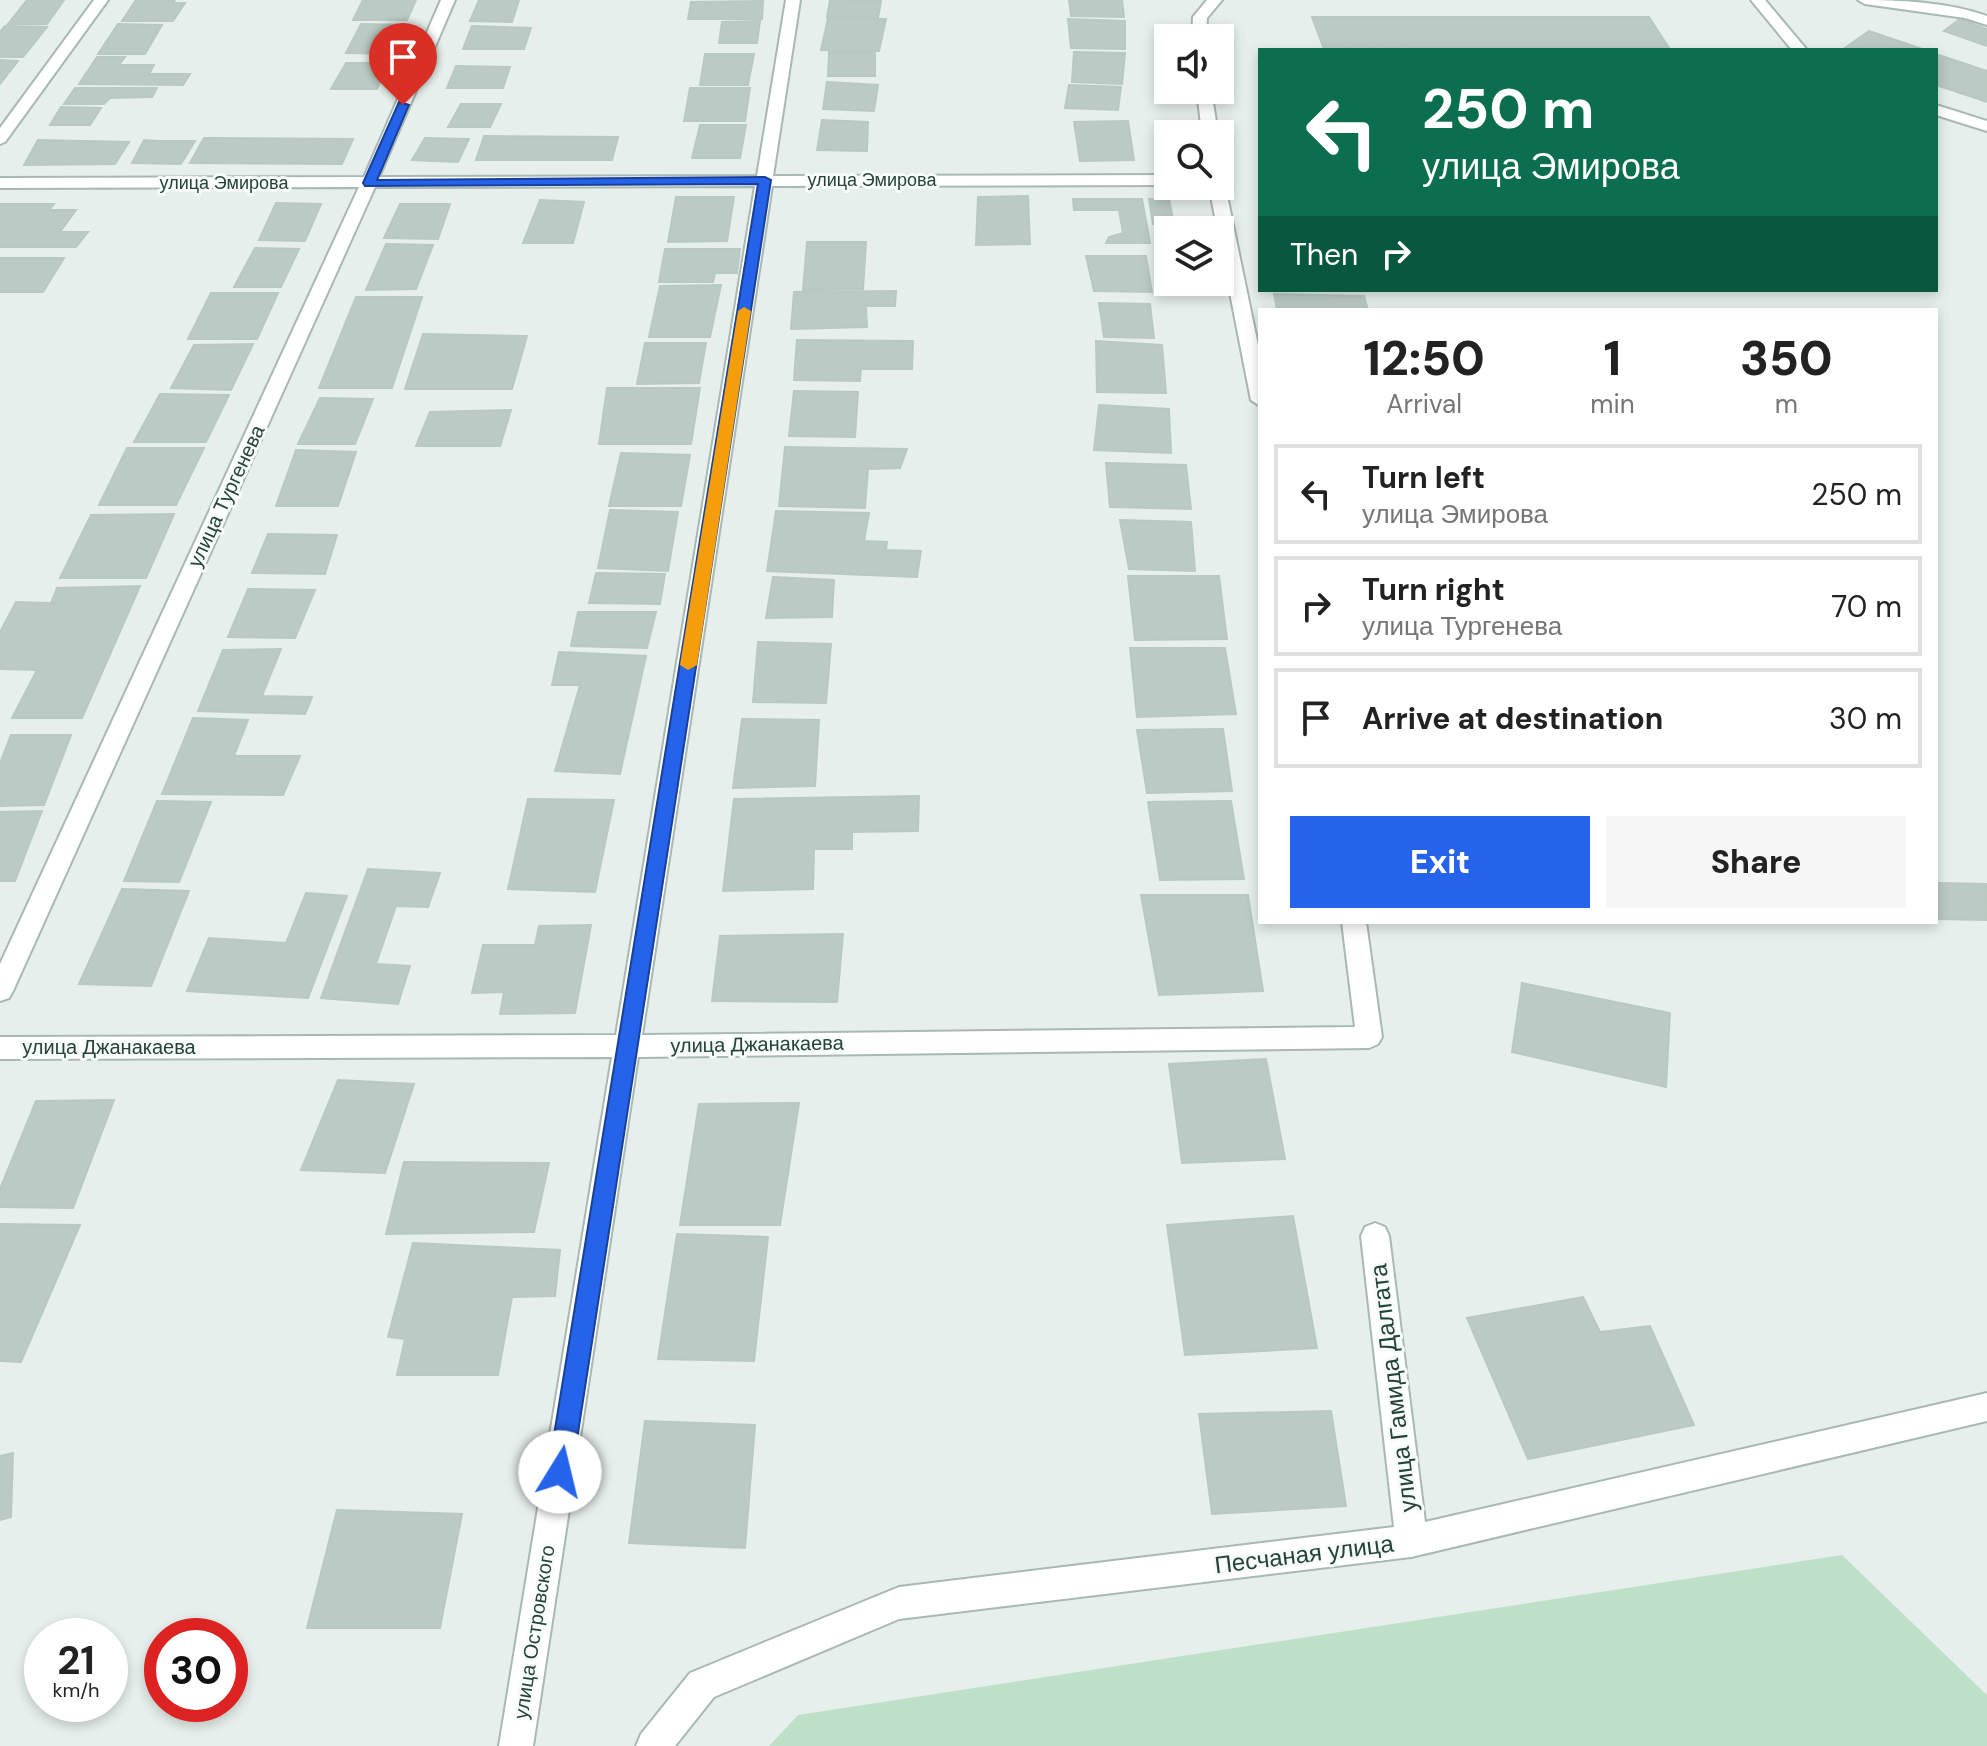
<!DOCTYPE html>
<meta charset="utf-8">
<style>
body{margin:0;font-family:"DM Sans",sans-serif;background:#f6f6f6;color:#222;height:100vh;display:flex;flex-direction:column;font-size:30px;white-space:nowrap}
*{box-sizing:border-box;margin:0}
p{font-size:26px;color:#767676}
.icon{flex:none;width:44px;height:44px;fill:none;stroke:currentColor;stroke-width:2;stroke-linecap:round;stroke-linejoin:round}
.map{position:relative;flex:1;overflow:hidden}
.details{position:absolute;left:1258px;top:308px;width:680px;height:616px;display:flex;flex-direction:column;background:#fff;border-radius:0px;box-shadow:0 4px 12px #0003}
.details>*{flex:none}
.banner{position:absolute;left:1258px;top:48px;width:680px;height:244px;border-radius:0px;box-shadow:0 4px 12px #0003;background:#0b6e4f;color:#fff;overflow:hidden}
.controls{position:absolute;left:1154px;top:24px;display:grid;gap:16px}
.controls a{display:grid;place-items:center;width:80px;height:80px;border-radius:0px;background:#fff;box-shadow:0 4px 12px #0003;font-size:40px}
.speed{position:absolute;left:24px;top:1618px;display:flex;gap:16px;font-size:40px;font-weight:700;text-align:center}
.speed>*{display:grid;place-content:center;width:104px;height:104px;border-radius:50%;background:#fff;box-shadow:0 4px 12px #0003;line-height:1}
.speed small{font-size:20px;font-weight:400}
.speed .limit{border:12px solid #d22;background:#fff;color:#111}
.pin{position:absolute;display:grid;place-items:center;width:68px;height:68px;color:#fff;margin:-82px -34px;border-radius:50% 50% 50% 0;rotate:-45deg;box-shadow:0 0 8px #0007}
.pin .icon{rotate:45deg}
.me{position:absolute;width:88px;margin:-44px;rotate:9deg;stroke-linejoin:round;filter:drop-shadow(0 0 6px #0008)}
.turn{display:flex;align-items:center;gap:28px;height:168px;padding:0 32px;font-size:36px}
.turn .icon{width:104px;height:104px;stroke-width:2.5}
.turn b{display:block;font-size:56px;line-height:68px}
.then{display:flex;align-items:center;height:76px;padding:0 32px;background:#0003;gap:16px;font-size:30px}
.eta{display:flex;justify-content:space-evenly;align-items:center;height:136px;text-align:center}
.eta b{font-size:48px;font-weight:800;line-height:56px}
.primary-button{display:flex;gap:16px;margin-top:auto;padding:16px 32px}
.primary-button a{flex:1;height:92px;border-radius:0px;background:#2563eb;color:#fff;font-size:32px;font-weight:800;line-height:92px;text-align:center}
.primary-button a+a{background:#f6f6f6;color:#222}
ul{padding:0;list-style:none}
li{display:flex;align-items:center;gap:24px;height:100px;margin:0 16px 12px;padding:0 16px;border:4px solid #e0e0e0;border-radius:0px}
li div{flex:1}
li b{display:block;font-size:30px}
li em{font-style:normal}
.map>svg:first-child{display:block}
.green{fill:#bfe0c8}
.building{fill:#bbcac4;stroke:#b8c9c2;stroke-width:2}
.lines{fill:none;stroke-linecap:round;stroke-linejoin:round}
.minor-casing{stroke:#a8b8b2;stroke-width:4}
.minor{fill:#fff;fill-rule:evenodd}
.route{fill:#2563eb;stroke:#184099;stroke-width:2}
.slow{fill:#f59e0b}
.labels{text-anchor:middle;dominant-baseline:central;stroke-width:6;stroke-linejoin:round;paint-order:stroke}
.far-street-label{font-size:18px;fill:#24423a;stroke:#f7fbf9}
.street-label{font-size:20px;fill:#24423a;stroke:#f7fbf9}
.near-street-label{font-size:24px;fill:#24423a;stroke:#f7fbf9}
</style>
<div class="map">
<svg width="1987" height="1746" viewBox="0 0 1987 1746">
<rect width="100%" height="100%" fill="#e6efeb"/>
<path class="green" d="M 1842,1555 L 1987,1695 L 1987,1746 L 769,1746 L 798,1715 Z"/>
<path class="building" d="M 27,0 L 64,0 L 47,24 L 8,24 Z
M 136,0 L 175,0 L 173,3 L 185,3 L 173,21 L 122,21 Z
M 363,0 L 416,0 L 407,20 L 353,20 Z
M 479,0 L 519,0 L 512,22 L 470,21 Z
M 830,0 L 881,1 L 878,18 L 827,17 Z
M 1069,0 L 1122,0 L 1124,17 L 1071,16 Z
M 763,1 L 762,19 L 688,19 L 691,2 Z
M 1312,17 L 1649,17 L 1669,48 L 1324,49 Z
M 828,18 L 886,19 L 879,51 L 821,50 Z
M 1068,19 L 1125,21 L 1125,49 L 1071,48 Z
M 1960,19 L 1987,29 L 1987,46 L 1944,31 Z
M 760,21 L 757,43 L 719,43 L 722,22 Z
M 118,24 L 162,25 L 145,54 L 98,54 Z
M 361,24 L 409,25 L 394,54 L 346,53 Z
M 5,26 L 47,27 L 23,57 L 0,57 L 0,32 Z
M 472,26 L 531,28 L 524,49 L 463,49 Z
M 1869,31 L 1925,50 L 1842,50 Z
M 829,52 L 875,53 L 875,76 L 828,76 Z
M 1074,52 L 1125,53 L 1122,84 L 1072,82 Z
M 705,54 L 754,54 L 748,85 L 700,85 Z
M 1936,54 L 1987,71 L 1987,102 L 1936,85 Z
M 97,57 L 125,57 L 119,65 L 154,65 L 149,74 L 190,74 L 183,85 L 79,84 Z
M 0,60 L 18,61 L 0,84 Z
M 346,63 L 388,63 L 377,89 L 331,89 Z
M 456,66 L 510,67 L 503,88 L 447,88 Z
M 827,82 L 878,85 L 874,111 L 823,109 Z
M 1069,85 L 1121,87 L 1118,110 L 1065,108 Z
M 75,88 L 157,88 L 152,97 L 110,98 L 104,104 L 64,104 Z
M 690,88 L 750,88 L 745,121 L 684,121 Z
M 461,104 L 501,104 L 490,127 L 448,127 Z
M 61,107 L 101,108 L 90,125 L 50,125 Z
M 822,120 L 868,122 L 867,151 L 817,150 Z
M 1128,121 L 1134,160 L 1080,161 L 1074,122 Z
M 700,125 L 746,125 L 740,158 L 692,158 Z
M 484,136 L 618,137 L 612,160 L 476,160 Z
M 204,138 L 353,139 L 342,164 L 190,163 Z
M 425,138 L 469,139 L 458,162 L 412,160 Z
M 38,140 L 129,142 L 115,164 L 24,165 Z
M 144,140 L 159,141 L 195,141 L 181,164 L 132,163 Z
M 1028,196 L 1030,244 L 976,245 L 978,197 Z
M 676,197 L 734,197 L 727,241 L 668,242 Z
M 1073,199 L 1142,199 L 1150,243 L 1106,243 L 1109,237 L 1123,233 L 1119,210 L 1074,210 Z
M 1149,199 L 1169,199 L 1174,224 L 1153,224 Z
M 540,200 L 584,202 L 573,243 L 523,243 Z
M 276,203 L 321,204 L 305,241 L 259,240 Z
M 0,204 L 54,204 L 49,210 L 76,210 L 60,232 L 88,232 L 76,247 L 0,247 Z
M 400,204 L 450,204 L 438,239 L 384,238 Z
M 807,242 L 866,242 L 863,289 L 803,290 Z
M 386,244 L 433,245 L 416,289 L 366,290 Z
M 255,248 L 299,249 L 281,287 L 234,287 Z
M 665,249 L 740,249 L 737,273 L 715,273 L 713,282 L 659,282 Z
M 1086,256 L 1146,256 L 1152,292 L 1094,291 Z
M 0,258 L 64,258 L 43,292 L 0,292 Z
M 721,285 L 710,337 L 649,337 L 660,286 Z
M 896,291 L 895,306 L 866,306 L 867,327 L 791,329 L 794,292 Z
M 211,293 L 278,293 L 257,339 L 188,339 Z
M 1274,294 L 1364,296 L 1368,310 L 1277,310 Z
M 356,297 L 422,297 L 392,388 L 319,388 Z
M 1099,303 L 1150,304 L 1154,338 L 1104,337 Z
M 423,334 L 527,336 L 512,389 L 405,389 Z
M 797,340 L 913,341 L 912,369 L 861,369 L 860,381 L 794,380 Z
M 1096,341 L 1162,345 L 1166,393 L 1097,392 Z
M 645,343 L 706,343 L 699,383 L 637,384 Z
M 253,344 L 231,390 L 171,388 L 194,345 Z
M 607,388 L 700,388 L 691,444 L 599,444 Z
M 794,391 L 858,392 L 855,437 L 789,436 Z
M 160,394 L 229,395 L 206,442 L 134,442 Z
M 320,398 L 373,399 L 355,444 L 298,444 Z
M 1099,405 L 1169,409 L 1171,453 L 1094,450 Z
M 511,410 L 500,446 L 416,446 L 430,412 Z
M 785,447 L 907,449 L 900,468 L 868,469 L 865,508 L 779,506 Z
M 127,448 L 204,448 L 176,505 L 99,505 Z
M 296,450 L 356,452 L 338,506 L 276,506 Z
M 621,453 L 690,455 L 681,506 L 609,506 Z
M 1106,463 L 1186,465 L 1191,509 L 1110,507 Z
M 610,510 L 678,512 L 668,571 L 598,568 Z
M 776,511 L 869,513 L 864,541 L 887,542 L 886,550 L 921,551 L 917,577 L 767,571 Z
M 174,514 L 146,578 L 60,578 L 91,515 Z
M 1120,520 L 1191,522 L 1195,571 L 1129,569 Z
M 268,534 L 337,535 L 325,574 L 252,573 Z
M 596,573 L 665,574 L 660,604 L 589,603 Z
M 1128,576 L 1219,576 L 1227,639 L 1135,640 Z
M 773,577 L 834,580 L 832,617 L 766,618 Z
M 140,586 L 82,718 L 12,718 L 37,670 L 0,669 L 0,632 L 16,602 L 51,603 L 57,588 Z
M 248,589 L 315,590 L 295,638 L 228,637 Z
M 578,612 L 656,612 L 647,648 L 571,646 Z
M 758,642 L 831,644 L 826,703 L 753,702 Z
M 1130,648 L 1225,648 L 1236,714 L 1137,717 Z
M 281,649 L 262,696 L 312,697 L 305,714 L 198,711 L 223,650 Z
M 559,652 L 646,656 L 620,774 L 555,771 L 580,685 L 552,685 Z
M 193,718 L 248,720 L 234,756 L 300,756 L 283,795 L 162,794 Z
M 742,719 L 819,720 L 815,786 L 733,788 Z
M 1223,729 L 1232,791 L 1147,793 L 1137,730 Z
M 11,735 L 71,735 L 44,805 L 0,806 L 0,763 Z
M 919,796 L 918,831 L 852,832 L 852,849 L 814,849 L 813,889 L 723,891 L 734,799 Z
M 528,799 L 614,800 L 595,892 L 508,889 Z
M 157,801 L 211,802 L 179,882 L 124,881 Z
M 1231,801 L 1244,879 L 1160,880 L 1148,802 Z
M 42,811 L 15,881 L 0,881 L 0,812 Z
M 368,869 L 440,873 L 428,907 L 396,906 L 376,964 L 410,966 L 398,1004 L 321,998 Z
M 1936,883 L 1986,884 L 1987,920 L 1936,919 Z
M 122,889 L 189,891 L 151,986 L 79,984 Z
M 306,893 L 347,896 L 308,998 L 187,991 L 209,938 L 286,943 Z
M 1141,895 L 1248,895 L 1263,991 L 1159,995 Z
M 591,925 L 575,1013 L 500,1014 L 504,992 L 472,993 L 483,945 L 535,945 L 539,926 Z
M 843,934 L 837,1002 L 712,1001 L 720,936 Z
M 1522,983 L 1670,1013 L 1666,1087 L 1512,1052 Z
M 1266,1059 L 1285,1159 L 1182,1163 L 1169,1064 Z
M 338,1080 L 414,1084 L 385,1173 L 301,1170 Z
M 114,1100 L 73,1208 L 0,1207 L 0,1189 L 36,1101 Z
M 799,1103 L 780,1225 L 680,1225 L 699,1104 Z
M 404,1162 L 549,1163 L 534,1232 L 386,1234 Z
M 1293,1216 L 1317,1348 L 1185,1355 L 1167,1225 Z
M 0,1224 L 80,1225 L 21,1362 L 0,1361 Z
M 677,1234 L 768,1237 L 754,1361 L 658,1359 Z
M 413,1243 L 560,1250 L 555,1296 L 512,1297 L 498,1375 L 397,1375 L 405,1339 L 388,1337 Z
M 1583,1297 L 1600,1332 L 1650,1326 L 1694,1425 L 1528,1459 L 1467,1318 Z
M 1331,1411 L 1346,1506 L 1212,1514 L 1199,1414 Z
M 645,1421 L 755,1425 L 745,1548 L 629,1543 Z
M 13,1453 L 11,1517 L 0,1520 L 0,1456 Z
M 337,1510 L 462,1514 L 440,1628 L 307,1628 Z"/>
<g class="lines">
<defs>
<path id="minor" d="M 94,0 L 108,0 L 5,142 L 0,144 L 0,128 Z
M 441,0 L 455,0 L 379,177 L 757,176 L 786,0 L 800,0 L 773,176 L 1168,175 L 1168,185 L 772,186 L 642,1035 L 1355,1027 L 1342,922 L 1366,922 L 1382,1037 L 1378,1044 L 1369,1048 L 638,1057 L 533,1746 L 499,1746 L 612,1057 L 0,1059 L 0,1037 L 616,1035 L 755,186 L 375,187 L 13,991 L 9,998 L 0,1001 L 0,964 L 359,187 L 0,188 L 0,178 L 364,177 Z
M 1207,0 L 1222,0 L 1207,18 L 1206,38 L 1192,38 L 1193,17 Z
M 1751,0 L 1765,0 L 1807,50 L 1792,50 Z
M 1858,0 C 1901,0 1947,2 1987,16 L 1987,25 L 1965,18 L 1865,4 Z
M 1197,90 L 1211,90 L 1218,134 L 1202,134 Z
M 1936,105 L 1987,121 L 1987,131 L 1936,115 Z
M 1220,182 L 1225,186 L 1260,355 L 1260,406 L 1251,400 L 1209,186 L 1220,186 Z
M 1375,1223 L 1385,1227 L 1389,1236 L 1425,1522 L 1987,1393 L 1987,1421 L 1411,1557 L 899,1619 L 714,1697 L 675,1746 L 636,1746 L 641,1734 L 690,1673 L 899,1587 L 1394,1527 L 1361,1236 L 1365,1227 Z"/>
</defs>
<use href="#minor" class="minor-casing"/>
<use href="#minor" class="minor"/>
</g>
<path class="route" d="M 399,102 L 409,105 L 377,180 L 765,177 L 771,180 L 572,1472 L 568,1480 L 560,1483 L 552,1480 L 548,1472 L 758,184 L 365,186 L 363,183 Z"/>
<path class="slow" d="M 744,307 L 751,311 L 697,665 L 688,670 L 680,665 L 738,311 Z"/>
<g class="labels">
<g class="far-street-label">
<text x="872" y="180">улица Эмирова</text>
<text x="224" y="183">улица Эмирова</text>
</g>
<g class="street-label">
<text transform="translate(226 496) rotate(-65)">улица Тургенева</text>
<text transform="translate(757 1044) rotate(-1)">улица Джанакаева</text>
<text x="109" y="1047">улица Джанакаева</text>
<text transform="translate(534 1632) rotate(-81)">улица Островского</text>
</g>
<g class="near-street-label">
<text transform="translate(1393 1388) rotate(-97)">улица Гамида Далгата</text>
<text transform="translate(1304 1554) rotate(-7)">Песчаная улица</text>
</g>
</g>
</svg>
<div class="controls">
<a><svg class="icon" aria-label="sound" viewBox="0 0 24 24"><path d="M4 9h4l5-4v14l-5-4H4zM17 9q2 3 0 6"/></svg></a>
<a><svg class="icon" aria-label="search" viewBox="0 0 24 24"><circle cx="10" cy="10" r="6"/><path d="M15 15l6 6"/></svg></a>
<a><svg class="icon" aria-label="layers" viewBox="0 0 24 24"><path d="M12 4l9 5-9 5-9-5zM3 14l9 5 9-5"/></svg></a>
</div>
<div class="speed"><div>21<small>km/h</small></div><div class="limit">30</div></div>
<div class="pin" style="left:403px;top:105px;background:#d93025"><svg class="icon" aria-label="arrive" viewBox="0 0 24 24"><path d="M6 21V4h12l-3 4 3 4H6"/></svg></div>
<svg class="me" style="left:560px;top:1472px" viewBox="-20 -20 40 40"><circle r="19" fill="#fff"/><path d="M0-13L10 11 0 6-10 11z" fill="#2563eb"/></svg>
<div class="banner">
<div class="turn"><svg class="icon" aria-label="left" viewBox="0 0 24 24"><path d="M17 20v-9H6M10 6l-5 5 5 5"/></svg><div><b>250 m</b>улица Эмирова</div></div>
<div class="then">Then<svg class="icon" aria-label="right" viewBox="0 0 24 24"><path d="M7 20v-9h11M14 6l5 5-5 5"/></svg></div>
</div>
<section class="details">
<div class="eta">
<div><b>12:50</b><p>Arrival</p></div>
<div><b>1</b><p>min</p></div>
<div><b>350</b><p>m</p></div>
</div>
<ul>
<li><svg class="icon" aria-label="left" viewBox="0 0 24 24"><path d="M17 20v-9H6M10 6l-5 5 5 5"/></svg><div><b>Turn left</b><p>улица Эмирова</p></div><em>250 m</em></li>
<li><svg class="icon" aria-label="right" viewBox="0 0 24 24"><path d="M7 20v-9h11M14 6l5 5-5 5"/></svg><div><b>Turn right</b><p>улица Тургенева</p></div><em>70 m</em></li>
<li><svg class="icon" aria-label="arrive" viewBox="0 0 24 24"><path d="M6 21V4h12l-3 4 3 4H6"/></svg><div><b>Arrive at destination</b></div><em>30 m</em></li>
</ul>
<div class="primary-button"><a>Exit</a><a>Share</a></div>
</section>
</div>
